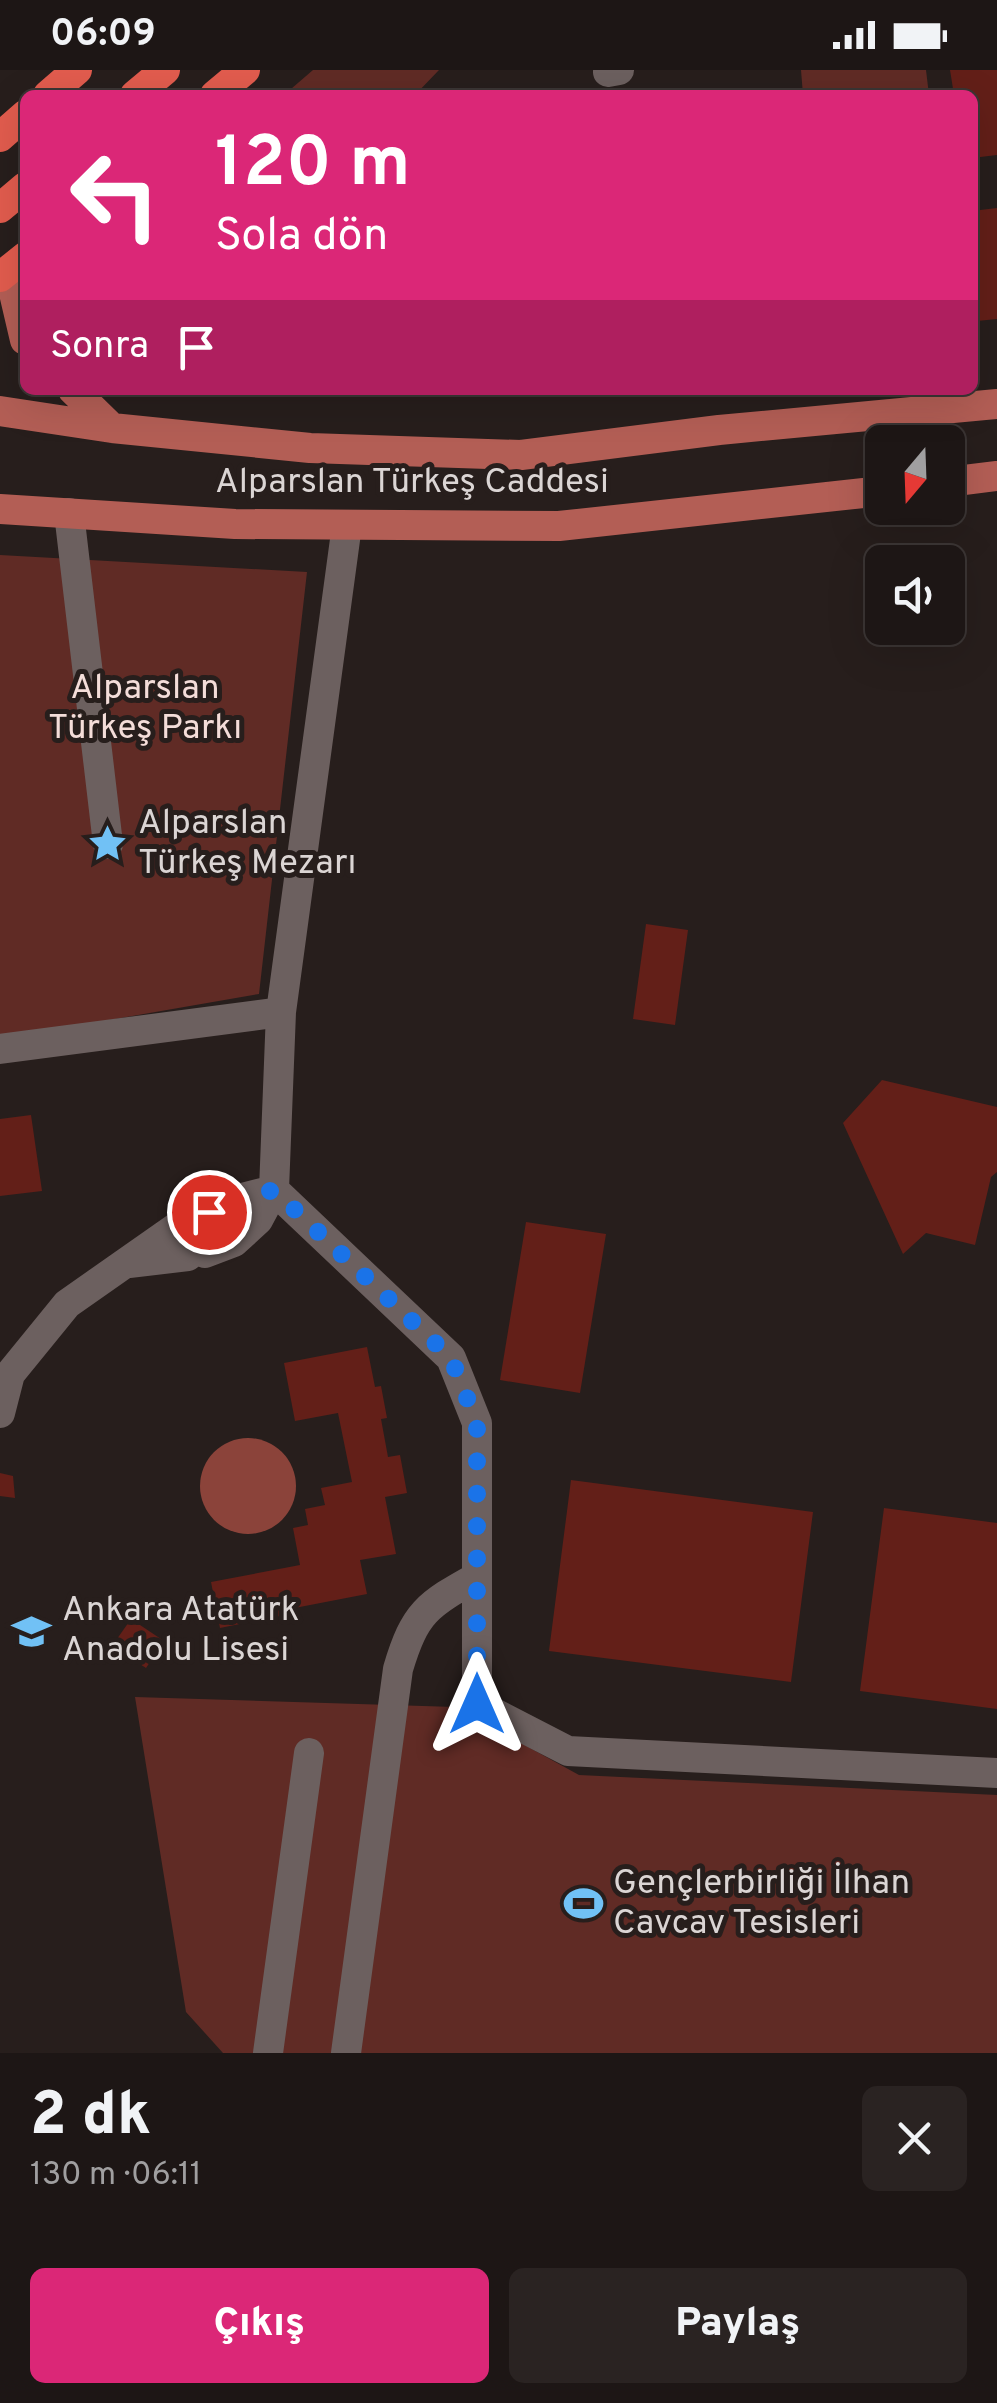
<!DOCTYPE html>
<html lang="tr">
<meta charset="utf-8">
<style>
body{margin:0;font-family:Overpass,sans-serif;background:#2a2322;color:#f1f3f6;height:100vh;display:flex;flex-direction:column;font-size:38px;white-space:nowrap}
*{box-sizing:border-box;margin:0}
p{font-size:32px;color:#a09fa0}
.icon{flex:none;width:55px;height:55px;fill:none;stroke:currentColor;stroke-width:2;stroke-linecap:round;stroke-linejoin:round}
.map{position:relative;height:1983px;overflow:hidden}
.sheet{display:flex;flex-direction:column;background:#1d1615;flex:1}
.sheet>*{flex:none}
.top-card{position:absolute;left:20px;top:20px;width:958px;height:305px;border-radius:15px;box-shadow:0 10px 40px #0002,0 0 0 2px #3b3534;background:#db2777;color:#fff;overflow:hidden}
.needle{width:65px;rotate:199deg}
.controls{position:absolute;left:865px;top:355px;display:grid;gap:20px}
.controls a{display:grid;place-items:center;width:100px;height:100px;border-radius:15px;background:#1d1615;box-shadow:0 10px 40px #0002,0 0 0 2px #3b3534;font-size:50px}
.pin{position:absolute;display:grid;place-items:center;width:85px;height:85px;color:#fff;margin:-42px;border:5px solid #fff;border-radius:50%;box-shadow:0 2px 10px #0007}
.me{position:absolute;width:110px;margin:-55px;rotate:0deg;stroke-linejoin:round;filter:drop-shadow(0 0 8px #0008)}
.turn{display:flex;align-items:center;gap:35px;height:210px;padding:0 30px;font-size:45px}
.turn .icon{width:130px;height:130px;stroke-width:2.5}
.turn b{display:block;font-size:70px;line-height:85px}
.then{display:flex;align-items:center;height:95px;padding:0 30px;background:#0003;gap:20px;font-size:38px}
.round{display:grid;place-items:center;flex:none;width:105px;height:105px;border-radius:15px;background:#2a2322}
.summary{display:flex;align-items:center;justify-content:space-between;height:170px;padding:0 30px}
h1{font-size:60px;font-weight:800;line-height:75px}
.action{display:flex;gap:20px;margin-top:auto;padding:20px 30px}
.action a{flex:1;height:115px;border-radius:15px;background:#db2777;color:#fff;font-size:40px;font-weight:800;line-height:115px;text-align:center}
.action a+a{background:#2a2322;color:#f1f3f6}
.status{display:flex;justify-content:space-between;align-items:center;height:70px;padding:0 50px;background:#1d1615;direction:ltr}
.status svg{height:28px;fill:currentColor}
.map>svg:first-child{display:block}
.green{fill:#602b25}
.water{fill:#8b433a}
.building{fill:#631f18}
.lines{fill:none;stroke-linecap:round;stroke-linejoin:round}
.minor{stroke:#6c605f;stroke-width:30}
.major{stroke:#b35e55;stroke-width:30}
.highway{stroke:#e25c4e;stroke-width:30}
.route{stroke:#1a73e8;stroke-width:18;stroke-dasharray:0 32.4}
.labels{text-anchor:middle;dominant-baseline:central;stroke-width:10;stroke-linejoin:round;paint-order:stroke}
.street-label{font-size:35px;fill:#dbd5d4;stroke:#271e1c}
.park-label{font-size:35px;fill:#f4ddd9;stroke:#271e1c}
.poi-label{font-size:35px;fill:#dbd5d4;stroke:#271e1c;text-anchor:start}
</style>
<div class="status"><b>06:09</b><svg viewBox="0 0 49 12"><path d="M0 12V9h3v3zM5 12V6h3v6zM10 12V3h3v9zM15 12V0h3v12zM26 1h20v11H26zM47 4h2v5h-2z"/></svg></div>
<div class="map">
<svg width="997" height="1983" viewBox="0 0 997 1983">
<rect width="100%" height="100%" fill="#271e1c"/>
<path class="green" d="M 313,0 L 439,0 L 415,25 L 284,25 Z
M 801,0 L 926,0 L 929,25 L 803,25 Z
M 0,485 L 307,502 L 259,924 L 0,969 Z
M 135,1627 L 455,1637 L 579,1705 L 997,1725 L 997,1983 L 223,1983 L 186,1942 Z"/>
<path class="water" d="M200 1416a48 48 0 1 1 96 0a48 48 0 1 1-96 0Z"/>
<path class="building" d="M 950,0 L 997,0 L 997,85 L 972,88 L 972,25 L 954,25 Z
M 997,138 L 997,249 L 977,251 L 972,219 L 972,141 Z
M 646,854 L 688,860 L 675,955 L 633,949 Z
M 882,1010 L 997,1037 L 997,1102 L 991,1107 L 975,1175 L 926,1163 L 903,1184 L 843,1053 Z
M 31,1045 L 42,1121 L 0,1126 L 0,1049 Z
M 526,1152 L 606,1164 L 580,1323 L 500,1310 Z
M 367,1277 L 375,1317 L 381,1316 L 387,1348 L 381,1349 L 388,1387 L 400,1385 L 407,1423 L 385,1427 L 396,1484 L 360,1490 L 367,1524 L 279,1541 L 280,1546 L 220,1558 L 211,1512 L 300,1495 L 293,1458 L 308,1455 L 305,1439 L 325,1435 L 321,1418 L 352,1412 L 338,1343 L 295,1351 L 284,1293 Z
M 0,1403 L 13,1406 L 15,1428 L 0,1426 Z
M 571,1410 L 813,1442 L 791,1612 L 549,1581 Z
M 884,1438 L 997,1453 L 997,1639 L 860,1621 Z
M 131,1549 L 164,1571 L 146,1598 L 112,1576 Z"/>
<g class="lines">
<path class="minor" d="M 608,2 L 619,0
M 69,443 L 108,774
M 0,979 L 281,942
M 274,1120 L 451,1288 L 477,1353 L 477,1634 L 568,1681 L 997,1703
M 197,1147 L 238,1129 L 274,1120
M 205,1183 L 234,1172 L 258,1150 L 274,1120 L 281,942 L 347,455
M 129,1193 L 188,1186
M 0,1343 L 10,1304 L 67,1234 L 181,1154
M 268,1983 L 309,1683
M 346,1983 L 398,1599 C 415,1542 427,1535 477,1507"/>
<path class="major" d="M 25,202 L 14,223 L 25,270
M 73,320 L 112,358
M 0,341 L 112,358 L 310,378 L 521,385 L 719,360 L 997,334
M 948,412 L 997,406
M 0,439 L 235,454 L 559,456 L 882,421"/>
<path class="highway" d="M 48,25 L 77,0
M 135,25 L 165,0
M 215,25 L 245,0
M 0,67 L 25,45
M 0,138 L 25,117
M 0,207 L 25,187"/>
</g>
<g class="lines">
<path class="route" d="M 209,1142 L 238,1129 L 274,1120 L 451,1288 L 477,1353 L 477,1634"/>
</g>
<defs>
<symbol id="sight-bare" viewBox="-9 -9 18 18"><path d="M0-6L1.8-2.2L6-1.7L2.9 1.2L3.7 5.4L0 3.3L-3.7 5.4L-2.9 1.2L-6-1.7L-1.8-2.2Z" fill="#71c1f5" stroke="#271e1c" stroke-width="2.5" paint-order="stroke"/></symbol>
<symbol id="school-bare" viewBox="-9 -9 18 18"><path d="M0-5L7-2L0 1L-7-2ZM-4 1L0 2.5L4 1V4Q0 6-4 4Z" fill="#71c1f5" stroke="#271e1c" stroke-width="2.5" paint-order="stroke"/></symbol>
<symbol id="stadium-bare" viewBox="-9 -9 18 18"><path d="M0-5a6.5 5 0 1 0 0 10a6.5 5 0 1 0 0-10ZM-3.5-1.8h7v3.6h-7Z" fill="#71c1f5" stroke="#271e1c" stroke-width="2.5" paint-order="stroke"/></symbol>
</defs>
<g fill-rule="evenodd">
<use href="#sight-bare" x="80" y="746" width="55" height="55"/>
<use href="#school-bare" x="4" y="1534" width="55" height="55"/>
<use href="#stadium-bare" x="556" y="1806" width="55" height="55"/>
</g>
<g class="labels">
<g class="street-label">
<text x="412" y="413">Alparslan Türkeş Caddesi</text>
</g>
<g class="park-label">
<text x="145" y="619">Alparslan<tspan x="145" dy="40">Türkeş Parkı</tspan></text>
</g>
<g class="poi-label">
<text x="138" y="754">Alparslan<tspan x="138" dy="40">Türkeş Mezarı</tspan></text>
<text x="62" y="1541">Ankara Atatürk<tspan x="62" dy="40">Anadolu Lisesi</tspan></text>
<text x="613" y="1814">Gençlerbirliği İlhan<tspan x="613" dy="40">Cavcav Tesisleri</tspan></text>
</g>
</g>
</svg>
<div class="controls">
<a><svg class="needle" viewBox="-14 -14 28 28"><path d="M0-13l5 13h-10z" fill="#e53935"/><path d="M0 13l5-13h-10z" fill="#a09fa0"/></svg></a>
<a><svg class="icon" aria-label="sound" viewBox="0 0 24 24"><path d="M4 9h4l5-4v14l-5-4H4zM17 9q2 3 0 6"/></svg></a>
</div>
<div class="pin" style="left:209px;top:1142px;background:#d93025"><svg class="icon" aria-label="arrive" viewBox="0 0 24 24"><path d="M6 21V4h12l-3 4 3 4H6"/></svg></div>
<svg class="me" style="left:477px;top:1634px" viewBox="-20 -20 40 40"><path d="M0-17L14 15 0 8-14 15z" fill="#1a73e8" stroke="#fff" stroke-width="4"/></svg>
<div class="top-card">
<div class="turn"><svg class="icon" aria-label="left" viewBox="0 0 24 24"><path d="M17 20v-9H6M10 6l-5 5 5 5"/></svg><div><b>120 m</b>Sola dön</div></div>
<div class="then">Sonra<svg class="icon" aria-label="arrive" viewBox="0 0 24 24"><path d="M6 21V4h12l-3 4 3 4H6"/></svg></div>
</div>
</div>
<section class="sheet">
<div class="summary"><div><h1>2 dk</h1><p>130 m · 06:11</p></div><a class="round"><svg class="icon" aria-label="close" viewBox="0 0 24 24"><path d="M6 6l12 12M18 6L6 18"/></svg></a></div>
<div class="action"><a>Çıkış</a><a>Paylaş</a></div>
</section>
